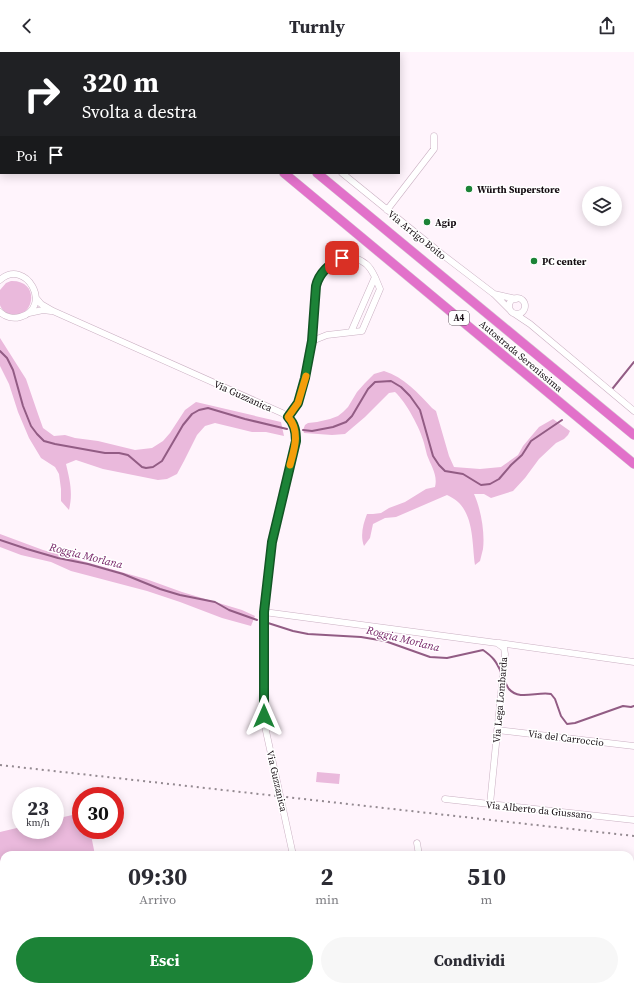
<!DOCTYPE html>
<html lang="it">
<meta charset="utf-8">
<style>
body{margin:0;font-family:"Source Serif 4",serif;background:#f7f7f7;color:#2b2b33;height:100vh;display:flex;flex-direction:column;font-size:15px;white-space:nowrap}
*{box-sizing:border-box;margin:0}
p{font-size:13px;color:#7c7c81}
.icon{flex:none;width:22px;height:22px;fill:none;stroke:currentColor;stroke-width:2;stroke-linecap:round;stroke-linejoin:round}
.map{position:relative;flex:1;overflow:hidden}
.sheet{position:absolute;left:0px;top:799px;width:634px;height:140px;display:flex;flex-direction:column;background:#fff;border-radius:12px 12px 0 0;box-shadow:0 2px 10px #0003}
.sheet>*{flex:none}
.banner{position:absolute;left:0px;top:0px;width:400px;height:122px;box-shadow:0 2px 10px #0003;background:#202124;color:#fff;overflow:hidden}
.tools{position:absolute;left:582px;top:134px;display:grid;gap:8px}
.tools a{display:grid;place-items:center;width:40px;height:40px;border-radius:50%;background:#fff;box-shadow:0 2px 10px #0003;font-size:20px}
.speed{position:absolute;left:12px;top:735px;display:flex;gap:8px;font-size:20px;font-weight:700;text-align:center}
.speed>*{display:grid;place-content:center;width:52px;height:52px;border-radius:50%;background:#fff;box-shadow:0 2px 10px #0003;line-height:1}
.speed small{font-size:10px;font-weight:400}
.speed .limit{border:6px solid #d22;background:#fff;color:#111}
.pin{position:absolute;display:grid;place-items:center;width:34px;height:34px;color:#fff;margin:-17px;border-radius:8px;box-shadow:0 2px 6px #0006}
.me{position:absolute;width:44px;margin:-22px;rotate:0deg;stroke-linejoin:round;filter:drop-shadow(0 0 3px #0008)}
.turn{display:flex;align-items:center;gap:14px;height:84px;padding:0 16px;font-size:18px}
.turn .icon{width:52px;height:52px;stroke-width:2.5}
.turn b{display:block;font-size:28px;line-height:34px}
.then{display:flex;align-items:center;height:38px;padding:0 16px;background:#0003;gap:8px;font-size:15px}
.eta{display:flex;justify-content:space-evenly;align-items:center;height:68px;text-align:center}
.eta b{font-size:24px;font-weight:700;line-height:28px}
.cta{display:flex;gap:8px;margin-top:auto;padding:8px 16px}
.cta a{flex:1;height:46px;border-radius:24px;background:#1c8337;color:#fff;font-size:16px;font-weight:700;line-height:46px;text-align:center}
.cta a+a{background:#f7f7f7;color:#2b2b33}
header{display:flex;justify-content:space-between;align-items:center;height:52px;padding:0 16px;background:#fff;font-size:18px;font-weight:700}
.map>svg:first-child{display:block}
.green{fill:#eab9dc}
.lines{fill:none;stroke-linecap:round;stroke-linejoin:round}
.stream{stroke:#925c84;stroke-width:2}
.minor-casing{stroke:#cab0c2;stroke-width:7}
.highway-casing{stroke:#d5d3d4;stroke-width:10}
.minor{stroke:#fff;stroke-width:6}
.highway{stroke:#e271ca;stroke-width:9}
.rail{stroke:#948a91;stroke-width:2;stroke-dasharray:2 4;stroke-linecap:butt}
.route-casing{stroke:#125524;stroke-width:10}
.route{stroke:#1c8337;stroke-width:7}
.slow{stroke:#f59e0b;stroke-width:7}
.poi-dot{fill:#1c8337;stroke:#fff;stroke-width:1.5}
.labels{text-anchor:middle;dominant-baseline:central;stroke-width:3;stroke-linejoin:round;paint-order:stroke}
.shield{fill:#fff;stroke:#5b5559;stroke-width:1}
.shield-label{font-size:9px;font-weight:bold;fill:#150c12}
.poi-label{font-size:10px;font-weight:bold;fill:#150c12;stroke:#fff;text-anchor:start}
.street-label{font-size:10px;fill:#150c12;stroke:#fff}
.water-label{font-size:11px;font-style:italic;fill:#701b61;stroke:#fff}
</style>
<header><svg class="icon" aria-label="back" viewBox="0 0 24 24"><path d="M15 5l-7 7 7 7"/></svg>Turnly<svg class="icon" aria-label="share" viewBox="0 0 24 24"><path d="M12 15V3M7 8l5-5 5 5M5 13v7h14v-7"/></svg></header>
<div class="map">
<svg width="634" height="939" viewBox="0 0 634 939">
<rect width="100%" height="100%" fill="#fff4fc"/>
<path class="green" d="M 11,229 C 43,228 33,271 9,262 C 5,260 1,257 0,253 C 0,249 0,242 0,238 L 6,231 Z
M 0,286 L 26,327 L 38,362 L 43,376 L 54,384 L 65,383 L 75,386 L 98,389 L 135,398 L 152,396 L 163,389 L 170,381 L 185,358 L 196,350 L 281,370 L 284,384 L 266,380 L 252,380 L 215,371 L 205,374 L 197,383 L 184,409 L 177,422 L 167,427 L 158,428 L 103,417 L 76,408 L 66,412 C 70,429 73,441 69,458 L 61,449 L 61,437 L 59,422 L 55,415 L 41,406 L 29,386 L 18,360 L 9,332 L 0,314 Z
M 384,319 C 404,325 418,341 432,356 L 436,359 L 449,404 L 454,415 L 480,417 L 501,415 L 518,403 L 523,394 L 539,375 L 553,367 L 570,379 L 568,383 L 564,387 L 556,391 L 539,407 L 525,426 L 513,439 L 491,446 L 484,442 L 474,442 C 481,457 485,481 483,497 C 482,501 481,505 480,509 L 475,513 C 472,492 474,465 458,450 C 455,447 451,445 447,443 L 396,465 L 385,466 L 373,472 L 370,486 L 364,494 C 360,484 363,472 367,462 L 373,462 L 381,461 L 389,456 L 405,450 L 426,437 L 435,435 C 438,423 431,414 427,403 C 426,399 425,395 424,391 C 420,376 406,350 395,340 L 389,341 L 365,365 L 345,382 L 332,383 L 304,381 L 303,378 L 305,373 L 308,371 L 317,370 L 330,367 L 338,364 L 343,360 L 348,355 L 357,340 L 365,331 L 374,322 Z
M 0,482 L 43,498 L 146,527 L 182,540 L 242,558 L 255,564 L 251,574 L 222,566 L 180,550 L 147,539 L 71,519 L 51,510 L 21,503 L 0,495 Z
M 317,720 L 340,722 L 339,732 L 316,730 Z
M 81,761 L 81,778 L 90,778 L 95,803 L 4,803 L 4,935 L 87,935 L 88,939 L 0,939 L 0,780 L 21,775 L 21,778 L 55,778 L 55,767 Z"/>
<g class="lines">
<path class="stream" d="M 0,299 L 7,306 L 13,318 L 23,354 L 31,374 L 37,382 L 44,389 L 55,392 L 105,401 L 119,401 L 128,403 L 142,415 L 146,416 L 153,415 L 162,409 L 183,373 L 192,362 L 199,358 L 208,356 L 245,367 L 287,377
M 613,336 L 634,310
M 303,378 L 312,379 L 333,375 L 346,370 L 352,364 L 368,337 L 375,330 L 391,329 L 401,335 L 410,344 L 420,358 L 433,404 L 439,413 L 445,419 L 463,422 L 481,433 L 490,432 L 499,427 L 511,413 L 522,403 L 531,389 L 562,368
M 0,488 L 27,497 L 58,506 L 88,512 L 123,522 L 160,537 L 180,543 L 215,550 L 229,558 L 257,568
M 268,571 L 293,579 L 308,582 L 361,585 L 385,589 L 430,605 L 447,606 L 483,598 C 493,605 496,609 501,620
M 504,628 C 506,631 507,635 509,637 C 519,649 538,639 551,642 L 555,647 L 561,664 L 567,672 L 575,671 L 623,654 L 631,655 L 634,654"/>
<defs>
<path id="minor" d="M 200,0 L 202,1
M 342,121 L 443,203 L 494,242 L 511,259
M 387,158 L 434,97 L 434,84
M 0,228 C 26,205 54,256 20,265 C 13,267 5,265 0,260
M 494,242 L 516,247
M 36,246 L 41,252 L 53,259 L 282,361 C 293,367 296,376 296,389 L 272,490 L 264,560 L 264,664 L 266,679 L 293,803
M509 254a8 8 0 1 1 16 0a8 8 0 1 1-16 0Z
M 29,261 L 43,258 L 51,259
M 515,262 L 530,272 L 634,359
M 312,289 L 315,238 C 316,230 320,224 325,218 C 336,205 351,200 366,212 C 370,215 373,221 375,225 L 351,280
M 289,365 C 306,344 307,315 312,289 L 327,283 L 362,279 L 380,237 L 375,225
M 264,560 L 497,591 L 504,596 L 505,602 L 490,752
M 499,591 L 634,610
M 497,678 L 634,694
M 445,747 L 634,768
M 417,791 L 419,803
M 630,835 L 634,836
M 124,935 L 124,939
M 310,935 L 310,939
M 392,935 L 392,939
M 425,935 L 425,939
M 500,935 L 500,939"/>
<path id="highway" d="M 138,0 L 139,1
M 171,0 L 172,1
M 284,121 L 634,412
M 317,121 L 634,383"/>
</defs>
<use href="#minor" class="minor-casing"/>
<use href="#highway" class="highway-casing"/>
<use href="#minor" class="minor"/>
<use href="#highway" class="highway"/>
<path class="rail" d="M 0,713 L 634,784"/>
</g>
<g class="lines">
<defs>
<path id="route" d="M 264,664 L 264,560 L 272,490 L 296,389 C 296,380 295,372 288,365 L 298,351 L 305,326 L 312,289 L 316,234 C 319,221 330,211 342,206"/>
</defs>
<use href="#route" class="route-casing"/>
<use href="#route" class="route"/>
<path class="slow" d="M 290,413 C 294,398 301,379 288,365 L 298,351 L 306,324"/>
</g>
<g class="poi-dot">
<circle cx="469" cy="137" r="4"/>
<circle cx="427" cy="170" r="4"/>
<circle cx="534" cy="209" r="4"/>
</g>
<g class="labels">
<rect class="shield" x="449" y="259" width="20" height="14" rx="3"/>
<g class="shield-label">
<text x="459" y="266">A4</text>
</g>
<g class="poi-label">
<text x="477" y="137">Würth Superstore</text>
<text x="435" y="170">Agip</text>
<text x="542" y="209">PC center</text>
</g>
<g class="street-label">
<text transform="translate(417 183) rotate(39)">Via Arrigo Boito</text>
<text transform="translate(521 304) rotate(40)">Autostrada Serenissima</text>
<text transform="translate(243 344) rotate(24)">Via Guzzanica</text>
<text transform="translate(500 648) rotate(-85)">Via Lega Lombarda</text>
<text transform="translate(566 686) rotate(7)">Via del Carroccio</text>
<text transform="translate(277 729) rotate(77)">Via Guzzanica</text>
<text transform="translate(539 758) rotate(6)">Via Alberto da Giussano</text>
</g>
<g class="water-label">
<text transform="translate(86 504) rotate(14)">Roggia Morlana</text>
<text transform="translate(403 587) rotate(14)">Roggia Morlana</text>
</g>
</g>
</svg>
<div class="tools">
<a><svg class="icon" aria-label="layers" viewBox="0 0 24 24"><path d="M12 4l9 5-9 5-9-5zM3 14l9 5 9-5"/></svg></a>
</div>
<div class="speed"><div>23<small>km/h</small></div><div class="limit">30</div></div>
<div class="pin" style="left:342px;top:206px;background:#d93025"><svg class="icon" aria-label="arrive" viewBox="0 0 24 24"><path d="M6 21V4h12l-3 4 3 4H6"/></svg></div>
<svg class="me" style="left:264px;top:664px" viewBox="-20 -20 40 40"><path d="M0-17L14 15 0 8-14 15z" fill="#1c8337" stroke="#fff" stroke-width="4"/></svg>
<div class="banner">
<div class="turn"><svg class="icon" aria-label="right" viewBox="0 0 24 24"><path d="M7 20v-9h11M14 6l5 5-5 5"/></svg><div><b>320 m</b>Svolta a destra</div></div>
<div class="then">Poi<svg class="icon" aria-label="arrive" viewBox="0 0 24 24"><path d="M6 21V4h12l-3 4 3 4H6"/></svg></div>
</div>
<section class="sheet">
<div class="eta">
<div><b>09:30</b><p>Arrivo</p></div>
<div><b>2</b><p>min</p></div>
<div><b>510</b><p>m</p></div>
</div>
<div class="cta"><a>Esci</a><a>Condividi</a></div>
</section>
</div>
